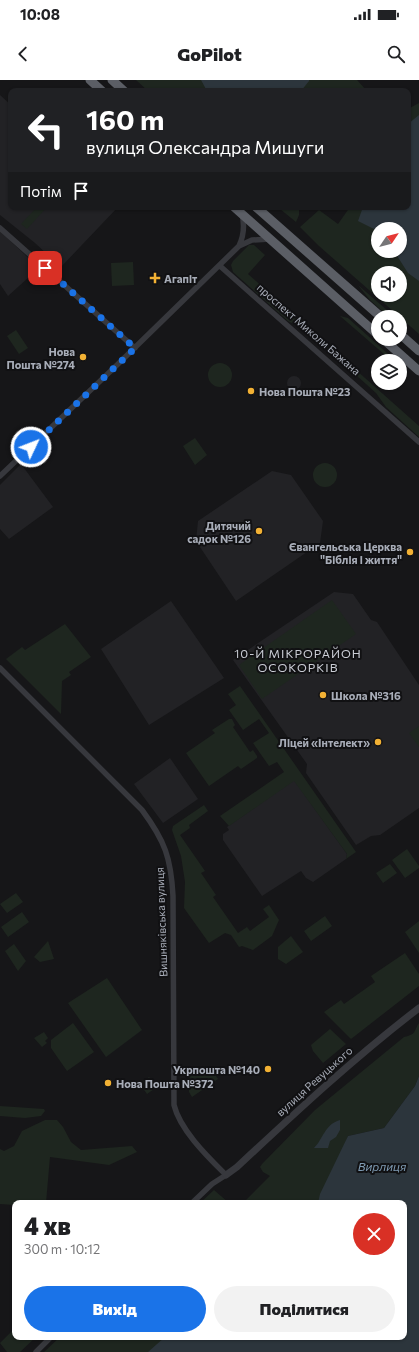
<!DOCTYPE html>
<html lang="uk">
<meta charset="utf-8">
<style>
body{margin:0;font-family:Commissioner,sans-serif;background:#f2f2f2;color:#202124;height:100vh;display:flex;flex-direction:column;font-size:15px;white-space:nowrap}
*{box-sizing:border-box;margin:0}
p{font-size:13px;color:#757577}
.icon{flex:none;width:22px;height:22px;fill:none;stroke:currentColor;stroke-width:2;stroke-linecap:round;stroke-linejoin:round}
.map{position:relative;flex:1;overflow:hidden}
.side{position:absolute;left:12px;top:1120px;width:395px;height:140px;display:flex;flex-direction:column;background:#fff;border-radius:8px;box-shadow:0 1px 3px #0004}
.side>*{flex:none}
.banner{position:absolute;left:8px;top:8px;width:403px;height:122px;border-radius:8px;box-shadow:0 1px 3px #0004;background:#202124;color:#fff;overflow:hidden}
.needle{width:26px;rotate:55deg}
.controls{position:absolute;left:371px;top:142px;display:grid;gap:8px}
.controls a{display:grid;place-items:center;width:36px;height:36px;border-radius:50%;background:#fff;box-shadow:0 1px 3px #0004;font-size:20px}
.pin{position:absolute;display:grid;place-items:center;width:34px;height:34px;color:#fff;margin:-17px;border-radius:8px;box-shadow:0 2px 6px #0006}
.me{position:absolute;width:44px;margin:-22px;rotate:47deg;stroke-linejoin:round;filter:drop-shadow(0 0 3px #0008)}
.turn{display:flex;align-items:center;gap:14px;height:84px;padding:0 12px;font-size:18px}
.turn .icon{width:52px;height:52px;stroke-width:2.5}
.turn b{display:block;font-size:28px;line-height:34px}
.then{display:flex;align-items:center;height:38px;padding:0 12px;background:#0003;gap:8px;font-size:15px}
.round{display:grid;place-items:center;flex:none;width:42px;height:42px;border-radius:21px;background:#f2f2f2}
.head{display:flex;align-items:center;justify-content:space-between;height:68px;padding:0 12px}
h1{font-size:24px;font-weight:800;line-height:30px}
.primary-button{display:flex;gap:8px;margin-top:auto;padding:8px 12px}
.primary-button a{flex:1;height:46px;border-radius:24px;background:#1a73e8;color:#fff;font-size:16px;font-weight:800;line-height:46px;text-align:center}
.primary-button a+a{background:#f2f2f2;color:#202124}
.status{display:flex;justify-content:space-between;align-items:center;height:28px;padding:0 20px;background:#fff;direction:ltr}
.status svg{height:11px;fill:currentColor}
header{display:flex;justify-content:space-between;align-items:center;height:52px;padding:0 12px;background:#fff;font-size:18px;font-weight:800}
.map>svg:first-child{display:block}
.built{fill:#222225}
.green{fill:#1e261f;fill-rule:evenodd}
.water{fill:#2c353c}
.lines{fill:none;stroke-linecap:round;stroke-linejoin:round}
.minor{stroke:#37383d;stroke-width:5.5}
.tertiary{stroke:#37383d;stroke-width:7}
.trunk{stroke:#5b5e65;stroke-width:9}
.route{stroke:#1a73e8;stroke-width:7;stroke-dasharray:0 12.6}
.poi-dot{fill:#f2b134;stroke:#111113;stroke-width:1.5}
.labels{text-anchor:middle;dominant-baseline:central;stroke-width:4;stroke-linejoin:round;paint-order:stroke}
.poi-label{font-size:11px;font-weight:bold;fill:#a8adb8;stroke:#111113;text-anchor:end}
.street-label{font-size:11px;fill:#a8adb8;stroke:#111113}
.neighbourhood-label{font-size:12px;letter-spacing:1px;fill:#c9ccd4;stroke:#111113}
.water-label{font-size:12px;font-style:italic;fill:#7f9bb3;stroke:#111113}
</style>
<div class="status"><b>10:08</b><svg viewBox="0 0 49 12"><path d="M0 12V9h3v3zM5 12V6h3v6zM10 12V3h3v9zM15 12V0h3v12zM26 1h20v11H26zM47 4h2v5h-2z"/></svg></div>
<header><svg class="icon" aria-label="back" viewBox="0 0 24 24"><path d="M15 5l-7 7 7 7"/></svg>GoPilot<svg class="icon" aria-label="search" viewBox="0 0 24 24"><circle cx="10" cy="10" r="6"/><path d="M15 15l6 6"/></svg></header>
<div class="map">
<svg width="419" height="1272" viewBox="0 0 419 1272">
<rect width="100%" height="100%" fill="#161618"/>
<path class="built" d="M 0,15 L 11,25 L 11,127 L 118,127 L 61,187 L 35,163 L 0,135 Z
M 0,151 L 39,188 L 8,216 L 0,204 Z
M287 303a7 7 0 1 1 14 0a7 7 0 1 1-14 0Z
M 21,384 L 53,427 L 9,459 L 0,449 L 0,405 Z
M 272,391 L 291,395 L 323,441 L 320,463 L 236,521 L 196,461 L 198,441 Z
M 334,512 L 353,514 L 371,540 L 377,542 L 419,605 L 419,728 L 380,755 L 371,756 L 356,765 L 306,693 L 307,684 L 233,580 Z
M 171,521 L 224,598 L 149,645 L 101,569 Z
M 170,678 L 198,719 L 163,743 L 134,704 Z
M 294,700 L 347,774 L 346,779 L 313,802 L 306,798 L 301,791 L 262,816 L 223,760 L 223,754 L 229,750 L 227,747 Z"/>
<path class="green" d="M 136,0 L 357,0 L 367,11 L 148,11 Z
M 419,23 L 419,254 L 319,166 L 300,147 L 319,130 L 338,144 L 350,127 L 408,127 L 408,29 ZM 378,149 L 400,149 L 400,171 L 378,171 ZM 378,193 L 400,193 L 400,215 L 378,215 Z
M 37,127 L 47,127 L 27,149 L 21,144 Z
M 279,127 L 299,127 L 299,135 L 296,142 L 280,129 Z
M 249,165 L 254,165 L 265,175 L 248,194 L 419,346 L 419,357 L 386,327 L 376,313 L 307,251 L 288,241 L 233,192 L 231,185 L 233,181 Z
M 133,182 L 134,205 L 112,206 L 111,183 Z
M 358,205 L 395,237 L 389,237 L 370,220 Z
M 340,236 L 348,238 L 396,281 L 392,281 Z
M 16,250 L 28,268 L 19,274 L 7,256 Z
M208 295a12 12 0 1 1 24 0a12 12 0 1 1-24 0Z
M 195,358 L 207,375 L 195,385 L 183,366 Z
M313 395a12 12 0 1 1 24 0a12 12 0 1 1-24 0Z
M 332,520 L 356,554 L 262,619 L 239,585 Z
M 65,544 L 91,577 L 69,592 L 71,595 L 62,601 L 61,634 L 6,579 L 22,567 L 25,570 Z
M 240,606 L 356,772 L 346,779 L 347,774 L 294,701 L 229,746 L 220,736 L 284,692 L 277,682 L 269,686 L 253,663 L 269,653 L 259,639 L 243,650 L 229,630 L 236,625 L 228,614 Z
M 229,639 L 232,639 L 235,645 L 233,647 L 250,672 L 253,670 L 257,676 L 257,678 L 241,689 L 238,686 L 209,706 L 186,673 L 215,653 L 212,650 Z
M 419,646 L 419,667 L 409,653 Z
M 204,725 L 208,731 L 189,745 L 190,748 L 180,755 L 205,791 L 201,793 L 216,815 L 213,817 L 238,853 L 247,847 L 250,851 L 269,837 L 263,829 L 269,825 L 279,840 L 272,856 L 253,870 L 242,866 L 239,867 L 231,855 L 225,853 L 209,863 L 184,828 L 185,802 L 181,776 L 172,750 L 173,746 Z
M 407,769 L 419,786 L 419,788 L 405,798 L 392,780 Z
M 390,784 L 397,793 L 383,803 L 376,793 Z
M 16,813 L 23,822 L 7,833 L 0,824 Z
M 22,832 L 29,842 L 8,857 L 1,847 Z
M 325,836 L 332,846 L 311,861 L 304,851 Z
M 419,841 L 419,873 L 405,852 Z
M 291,856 L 303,872 L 286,884 L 278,879 L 278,867 Z
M 48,861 L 54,879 L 40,882 L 34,877 Z
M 14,864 L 26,881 L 18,891 L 5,871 Z
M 405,873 L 419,894 L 419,906 L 351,959 L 324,932 L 341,920 L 344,924 L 375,902 L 371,896 Z
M 107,898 L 142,950 L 106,977 L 68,923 Z
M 73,943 L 94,972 L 67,991 L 51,968 L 51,960 Z
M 419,943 L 419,996 L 415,1006 L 384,1048 L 348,1056 L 323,1123 L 243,1123 L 270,1096 L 263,1092 L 260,1087 L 262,1084 L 315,1030 L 404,957 C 417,954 413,952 419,943 Z
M 330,949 L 346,964 L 323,983 L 313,971 L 311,965 Z
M 44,952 L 48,958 L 45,961 L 47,963 L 42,967 L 34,958 Z
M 212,990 L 218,999 L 192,1017 L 189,1012 L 189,994 L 202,996 Z
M 149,997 L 157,1007 L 147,1014 L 140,1004 Z
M 0,1026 L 44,1029 L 45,1031 L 41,1036 L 25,1038 L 0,1036 Z
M 45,1040 L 57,1040 L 63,1047 L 71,1062 L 81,1070 L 132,1066 L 137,1072 L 109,1085 L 50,1077 L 46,1123 L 15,1123 L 15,1125 L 0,1124 L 0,1069 L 4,1071 L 14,1066 L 22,1051 Z
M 214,1110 L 229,1123 L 200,1123 Z
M 15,1248 L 15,1257 L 36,1257 L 20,1272 L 7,1272 L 0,1263 Z
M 60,1257 L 178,1257 L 155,1272 L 44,1272 Z"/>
<path class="water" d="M 201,0 L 309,0 L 309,1 L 301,11 L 207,11 Z
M 419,35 L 419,201 L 408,193 L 394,171 L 400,171 L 400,149 L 378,149 L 378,151 L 358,141 L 363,127 L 408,127 L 408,44 Z
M 419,996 L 419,1272 L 148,1272 L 165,1257 L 404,1257 L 404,1123 L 318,1123 L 320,1114 L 348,1056 L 384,1048 L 415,1006 Z
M 340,1040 L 340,1050 L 336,1057 L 330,1061 L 328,1068 L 314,1068 C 324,1058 324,1045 340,1040 Z"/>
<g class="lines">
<path class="minor" d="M 0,148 L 135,268
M 239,166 L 252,160 L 270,159
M 220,186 L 419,362
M 0,396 L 117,285 L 239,166 C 244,155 245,146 242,134
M 0,588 L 142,730 C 165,761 171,778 173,816 L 174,1025 C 180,1050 208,1077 226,1095 L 212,1104 L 192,1123
M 36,1272 L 51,1257"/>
<path class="tertiary" d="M 226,1095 L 237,1087 C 296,1032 355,977 419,928"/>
<path class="trunk" d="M 90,0 L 102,11
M 112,0 L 124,11
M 234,127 L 378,255
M 256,127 L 381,237
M 400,254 L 419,271
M 383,259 L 419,291"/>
</g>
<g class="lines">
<path class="route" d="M 31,367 L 135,268 L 45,188"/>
</g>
<g class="poi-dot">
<path d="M153 192h4v4h4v4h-4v4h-4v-4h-4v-4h4z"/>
<circle cx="83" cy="277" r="4"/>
<circle cx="251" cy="311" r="4"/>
<circle cx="259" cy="451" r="4"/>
<circle cx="410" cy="472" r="4"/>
<circle cx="323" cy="615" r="4"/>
<circle cx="378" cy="662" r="4"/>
<circle cx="268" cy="989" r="4"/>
<circle cx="108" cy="1003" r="4"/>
</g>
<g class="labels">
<g class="poi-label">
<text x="164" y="198" text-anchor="start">Агапіт</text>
<text x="75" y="271">Нова<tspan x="75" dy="13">Пошта №274</tspan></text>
<text x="259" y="311" text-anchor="start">Нова Пошта №23</text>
<text x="251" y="445">Дитячий<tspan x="251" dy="13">садок №126</tspan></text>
<text x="402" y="466">Євангельська Церква<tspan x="402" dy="13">"Біблія і життя"</tspan></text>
<text x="331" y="615" text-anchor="start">Школа №316</text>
<text x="370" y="662">Ліцей «Інтелект»</text>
<text x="260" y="989">Укрпошта №140</text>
<text x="116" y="1003" text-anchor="start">Нова Пошта №372</text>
</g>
<g class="street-label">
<text transform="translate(309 249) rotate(41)">проспект Миколи Бажана</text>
<text transform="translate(161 842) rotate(-92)">Вишняківська вулиця</text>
<text transform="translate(314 1001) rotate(-42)">вулиця Ревуцького</text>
</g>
<g class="neighbourhood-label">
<text x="298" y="573">10-Й МІКРОРАЙОН<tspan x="298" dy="14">ОСОКОРКІВ</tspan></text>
</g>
<g class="water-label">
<text x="382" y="1086">Вирлиця</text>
</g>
</g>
</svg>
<div class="controls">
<a><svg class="needle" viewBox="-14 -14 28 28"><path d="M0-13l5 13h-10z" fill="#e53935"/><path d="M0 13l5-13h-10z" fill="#757577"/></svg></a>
<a><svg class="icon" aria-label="sound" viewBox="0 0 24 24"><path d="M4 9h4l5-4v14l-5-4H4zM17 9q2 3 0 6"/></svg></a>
<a><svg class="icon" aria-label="search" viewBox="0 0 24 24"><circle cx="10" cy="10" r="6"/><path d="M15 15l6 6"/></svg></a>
<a><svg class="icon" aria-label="layers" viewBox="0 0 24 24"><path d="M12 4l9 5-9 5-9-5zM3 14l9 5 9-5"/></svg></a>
</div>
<div class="pin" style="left:45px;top:188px;background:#d93025"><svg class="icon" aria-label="arrive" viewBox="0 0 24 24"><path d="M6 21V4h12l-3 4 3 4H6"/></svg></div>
<svg class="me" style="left:31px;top:367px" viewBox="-20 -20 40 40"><circle r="17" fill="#1a73e8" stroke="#fff" stroke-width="3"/><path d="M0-11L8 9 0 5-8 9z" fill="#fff"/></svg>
<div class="banner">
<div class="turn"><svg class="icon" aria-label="left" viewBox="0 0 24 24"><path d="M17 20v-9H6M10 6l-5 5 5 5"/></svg><div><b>160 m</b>вулиця Олександра Мишуги</div></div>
<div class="then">Потім<svg class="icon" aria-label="arrive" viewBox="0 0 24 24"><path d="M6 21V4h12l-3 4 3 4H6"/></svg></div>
</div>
<section class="side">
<div class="head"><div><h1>4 хв</h1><p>300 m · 10:12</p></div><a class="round" style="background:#d93025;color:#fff"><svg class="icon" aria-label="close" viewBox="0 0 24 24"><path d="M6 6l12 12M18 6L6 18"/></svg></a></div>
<div class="primary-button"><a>Вихід</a><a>Поділитися</a></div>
</section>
</div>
